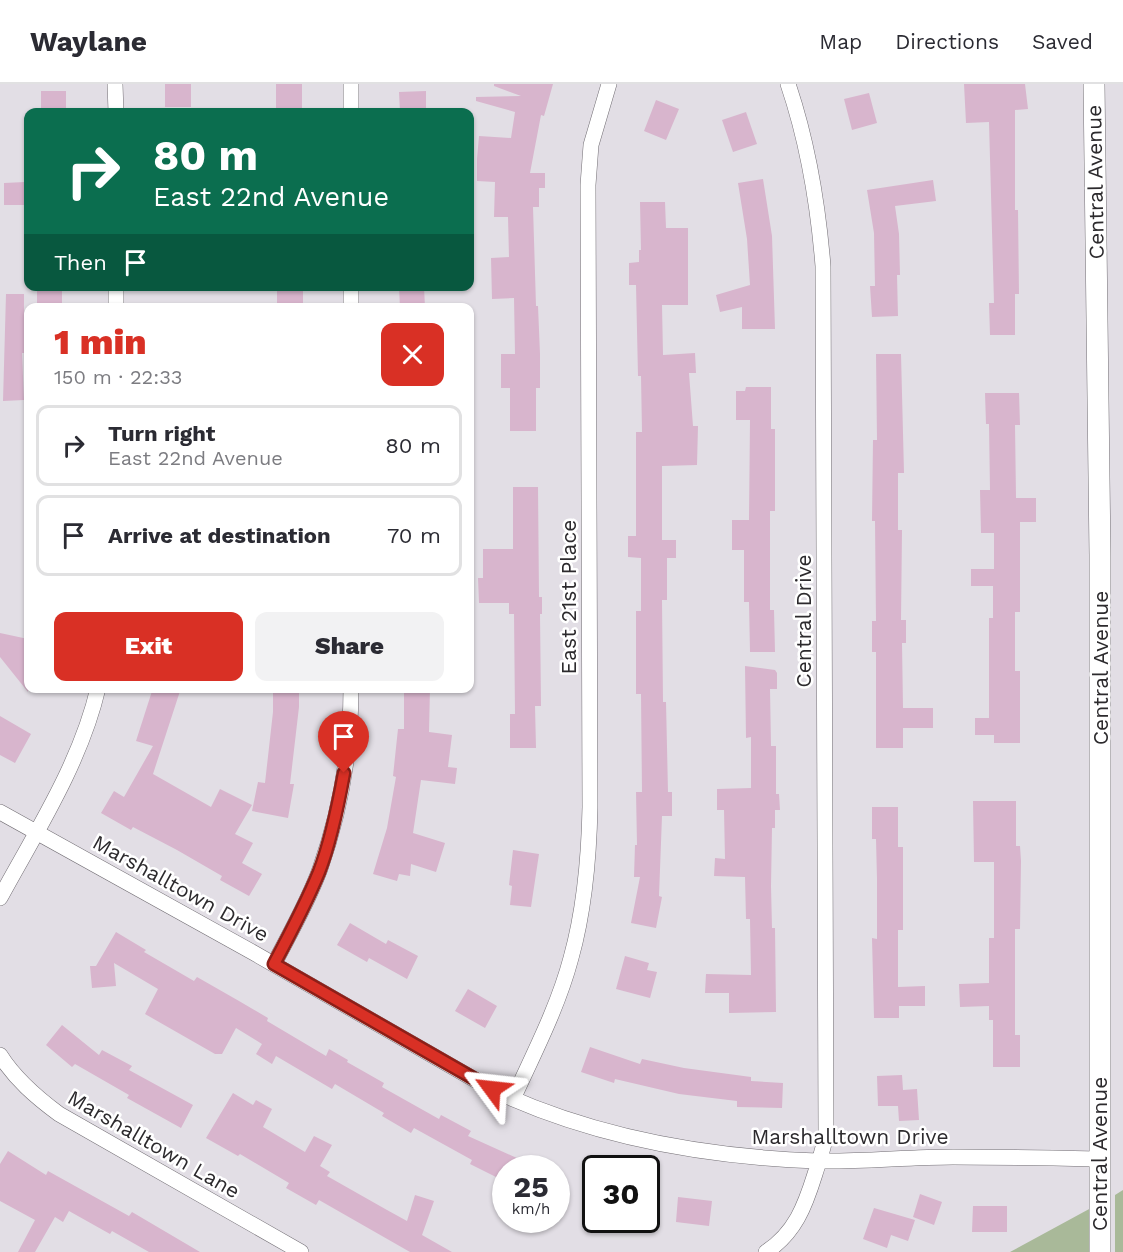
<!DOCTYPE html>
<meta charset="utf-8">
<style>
body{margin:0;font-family:"Work Sans",sans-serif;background:#f2f2f3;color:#2b2b33;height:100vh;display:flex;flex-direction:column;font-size:22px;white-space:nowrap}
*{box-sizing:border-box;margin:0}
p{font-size:20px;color:#7c7c81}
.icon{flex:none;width:33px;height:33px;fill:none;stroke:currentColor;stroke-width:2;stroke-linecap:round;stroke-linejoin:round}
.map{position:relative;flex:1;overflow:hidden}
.sheet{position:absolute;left:24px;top:219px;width:450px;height:390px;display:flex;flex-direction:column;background:#fff;border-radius:12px;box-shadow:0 2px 4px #0004}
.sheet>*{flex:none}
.top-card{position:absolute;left:24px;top:24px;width:450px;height:183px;border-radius:12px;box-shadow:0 2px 4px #0004;background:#0b6e4f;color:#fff;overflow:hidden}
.speed{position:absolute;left:492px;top:1071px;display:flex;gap:12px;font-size:30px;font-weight:700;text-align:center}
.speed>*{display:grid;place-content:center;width:78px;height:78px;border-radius:50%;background:#fff;box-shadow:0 2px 4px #0004;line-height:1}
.speed small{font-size:15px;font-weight:400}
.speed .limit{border:3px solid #111;border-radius:9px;background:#fff;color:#111}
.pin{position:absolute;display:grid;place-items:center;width:51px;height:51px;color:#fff;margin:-62px -26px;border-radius:50% 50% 50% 0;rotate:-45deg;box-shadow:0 0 6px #0007}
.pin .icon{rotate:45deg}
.me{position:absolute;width:66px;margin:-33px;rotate:300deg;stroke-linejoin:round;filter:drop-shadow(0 0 4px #0008)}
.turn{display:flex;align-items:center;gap:21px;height:126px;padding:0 30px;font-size:27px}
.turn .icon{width:78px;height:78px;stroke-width:2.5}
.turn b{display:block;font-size:42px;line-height:51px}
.then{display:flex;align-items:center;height:57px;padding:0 30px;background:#0003;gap:12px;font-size:22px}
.round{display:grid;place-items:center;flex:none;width:63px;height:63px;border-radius:12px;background:#f2f2f3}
.summary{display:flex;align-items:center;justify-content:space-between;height:102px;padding:0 30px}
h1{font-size:36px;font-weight:800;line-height:45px;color:#d93025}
.button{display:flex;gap:12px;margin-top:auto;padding:12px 30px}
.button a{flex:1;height:69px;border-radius:12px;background:#d93025;color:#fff;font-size:24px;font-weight:800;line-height:69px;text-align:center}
.button a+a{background:#f2f2f3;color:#2b2b33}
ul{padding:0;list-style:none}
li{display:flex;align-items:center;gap:18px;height:81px;margin:0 12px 9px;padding:0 18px;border:3px solid #e1e1e2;border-radius:12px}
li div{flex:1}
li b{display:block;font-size:22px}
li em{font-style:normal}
header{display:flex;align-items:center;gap:36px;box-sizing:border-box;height:84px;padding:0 30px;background:#fff;border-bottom:2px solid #e1e1e2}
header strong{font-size:28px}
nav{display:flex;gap:33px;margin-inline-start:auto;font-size:21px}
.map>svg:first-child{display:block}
.green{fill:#a9b999}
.building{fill:#d8b5cd}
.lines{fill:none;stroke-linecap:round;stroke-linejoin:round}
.street-casing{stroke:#726e74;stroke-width:16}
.secondary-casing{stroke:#726e74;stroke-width:22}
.street{stroke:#fff;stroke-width:15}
.secondary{stroke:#fff;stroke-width:21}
.route-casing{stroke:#8d1f18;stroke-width:15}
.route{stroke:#d93025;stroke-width:10}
.labels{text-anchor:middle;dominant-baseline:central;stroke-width:5;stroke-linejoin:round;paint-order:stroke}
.street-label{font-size:21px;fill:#2c2a2d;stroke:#fff}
</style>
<header>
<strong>Waylane</strong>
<nav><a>Map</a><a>Directions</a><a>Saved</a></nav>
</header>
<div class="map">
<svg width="1123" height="1168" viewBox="0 0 1123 1168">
<rect width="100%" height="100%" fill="#e2dee5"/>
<path class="green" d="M 1123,1106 L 1123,1168 L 1115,1168 L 1115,1111 Z
M 1091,1124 L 1091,1168 L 1010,1168 Z"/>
<path class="building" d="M 165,0 L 191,0 L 191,23 L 165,23 Z
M 276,0 L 302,0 L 302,28 L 276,28 Z
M 494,0 L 553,0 L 544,32 L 541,31 L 530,89 L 545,89 L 545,104 L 539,104 L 539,123 L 533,123 L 536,222 L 538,222 L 540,270 L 540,304 L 536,304 L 536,347 L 510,347 L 510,304 L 501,304 L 501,270 L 515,270 L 514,214 L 492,215 L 491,174 L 509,173 L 508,133 L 494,133 L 495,98 L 477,97 L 477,75 L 479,52 L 511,54 L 515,28 L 476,17 L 476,13 L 521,12 L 494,2 Z
M 964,0 L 1025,0 L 1028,25 L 1015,26 L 1015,126 L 1018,126 L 1019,210 L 1015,210 L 1015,251 L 990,251 L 989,219 L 994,219 L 989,38 L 966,39 Z
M 41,7 L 66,7 L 66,28 L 41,28 Z
M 426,7 L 426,28 L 400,28 L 399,8 Z
M 869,9 L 877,39 L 852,46 L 844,15 Z
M 656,16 L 679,25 L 666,56 L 644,47 Z
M 746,28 L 757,60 L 733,68 L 722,36 Z
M 763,95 L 772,152 L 775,245 L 742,245 L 742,223 L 720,228 L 716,211 L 750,201 L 747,155 L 738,99 Z
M 933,96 L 936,117 L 895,122 L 899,150 L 900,191 L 897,191 L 898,232 L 872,233 L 870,202 L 875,202 L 874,149 L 867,106 Z
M 25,98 L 26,121 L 4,121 L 4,99 Z
M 640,118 L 665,118 L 666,144 L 688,144 L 688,221 L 662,221 L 663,271 L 695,269 L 696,289 L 689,289 L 693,342 L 698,342 L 697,381 L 662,382 L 662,456 L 676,456 L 676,474 L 667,474 L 667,516 L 662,516 L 663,618 L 666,618 L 668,708 L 672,708 L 672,732 L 662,732 L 659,812 L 662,813 L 656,844 L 631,839 L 640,793 L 634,793 L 635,761 L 637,761 L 636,708 L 642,708 L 641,610 L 636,610 L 636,527 L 641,527 L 641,474 L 628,473 L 628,452 L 636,452 L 636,348 L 642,348 L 641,292 L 638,292 L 636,201 L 629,201 L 629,179 L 639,178 L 639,166 L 641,166 Z
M 37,202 L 62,202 L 62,220 L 37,220 Z
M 277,202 L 303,202 L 303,219 L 277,219 Z
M 399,202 L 424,202 L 425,224 L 400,224 Z
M 6,210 L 24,210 L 24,269 L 22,269 L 24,316 L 3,317 Z
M 876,270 L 901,270 L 904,389 L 898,389 L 898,446 L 902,446 L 901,536 L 906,536 L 906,559 L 902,559 L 903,624 L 933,624 L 933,644 L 903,644 L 903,664 L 876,664 L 876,568 L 872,568 L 872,537 L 876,537 L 875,437 L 872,437 L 873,356 L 877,356 Z
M 746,303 L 771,303 L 771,345 L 775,345 L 775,427 L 770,427 L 770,526 L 774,526 L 775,568 L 750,568 L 749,518 L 744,518 L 744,466 L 732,466 L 732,436 L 749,436 L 750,336 L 736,336 L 736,307 L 745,307 Z
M 985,309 L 1019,309 L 1020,341 L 1015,341 L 1016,414 L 1036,414 L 1036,438 L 1020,438 L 1020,528 L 1015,528 L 1015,587 L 1020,587 L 1020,659 L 994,659 L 994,651 L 975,651 L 975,634 L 989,634 L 989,534 L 993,534 L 993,502 L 971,502 L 971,485 L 994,485 L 994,449 L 981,449 L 980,406 L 990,406 L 989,340 L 986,340 Z
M 513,403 L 538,403 L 539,513 L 542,513 L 542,530 L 540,530 L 541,622 L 535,622 L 536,664 L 510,664 L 510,630 L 515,630 L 514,530 L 509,530 L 509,519 L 479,519 L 478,494 L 483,494 L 483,465 L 513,465 Z
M 0,549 L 28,555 L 28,608 L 0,573 Z
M 745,582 L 775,586 L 777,589 L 777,605 L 770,605 L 771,662 L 776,662 L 776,710 L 779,710 L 780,726 L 775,726 L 775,744 L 772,744 L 771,802 L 772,844 L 775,844 L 776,928 L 729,929 L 729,909 L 705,909 L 706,890 L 751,891 L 750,835 L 746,835 L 745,793 L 714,792 L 715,774 L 725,775 L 724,726 L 717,726 L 717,705 L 751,704 L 751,653 L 746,654 Z
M 153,604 L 181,604 L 153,690 L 211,723 L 220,705 L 252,721 L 235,750 L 253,759 L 242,779 L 262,790 L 249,812 L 220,796 L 222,792 L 177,766 L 133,743 L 131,746 L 101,729 L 114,707 L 124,713 L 153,662 L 136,657 Z
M 273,604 L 299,604 L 299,623 L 290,700 L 294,700 L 288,734 L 252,727 L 258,698 L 265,699 L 273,628 Z
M 404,604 L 430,604 L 429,648 L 452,651 L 448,683 L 457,684 L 455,700 L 421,696 L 413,749 L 445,759 L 436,788 L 411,780 L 410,792 L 399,790 L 397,797 L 373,790 L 387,744 L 396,693 L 393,692 L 398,645 L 404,645 Z
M 0,632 L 31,650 L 15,679 L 0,671 Z
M 973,717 L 1016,717 L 1016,762 L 1020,762 L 1021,777 L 1020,845 L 1015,845 L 1015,951 L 1020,951 L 1020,983 L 993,983 L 993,936 L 989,936 L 989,922 L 960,923 L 959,900 L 989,899 L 989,854 L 994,854 L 994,778 L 974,778 Z
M 872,723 L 898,723 L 898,763 L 903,763 L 903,846 L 898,846 L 898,903 L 925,902 L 925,922 L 899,922 L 899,934 L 874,934 L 872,854 L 877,855 L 877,795 L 876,755 L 872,755 Z
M 513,766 L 539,770 L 531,823 L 510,821 L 512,802 L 509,801 Z
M 350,839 L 386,860 L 388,856 L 418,872 L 407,895 L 369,874 L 367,878 L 337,861 Z
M 116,848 L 146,866 L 144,868 L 194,897 L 197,893 L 239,917 L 268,934 L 267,937 L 326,972 L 329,965 L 348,976 L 347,978 L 384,999 L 382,1003 L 439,1035 L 441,1031 L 471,1047 L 468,1052 L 539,1084 L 505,1084 L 500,1095 L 470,1080 L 472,1076 L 414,1044 L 411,1049 L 382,1032 L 384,1029 L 335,1000 L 332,1005 L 276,972 L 272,980 L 256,970 L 262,960 L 236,944 L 222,970 L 215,970 L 145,930 L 158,905 L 114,879 L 116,902 L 92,904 L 90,882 L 96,882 Z
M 625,872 L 649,879 L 647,886 L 657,888 L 650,914 L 616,905 Z
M 468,905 L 497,922 L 485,944 L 455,927 Z
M 62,941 L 99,971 L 102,966 L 132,982 L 129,986 L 193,1021 L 181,1044 L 127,1014 L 129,1011 L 75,980 L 72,983 L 46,961 Z
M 590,963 L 640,980 L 642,975 L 684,984 L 751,993 L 751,997 L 783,999 L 782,1024 L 737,1023 L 737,1017 L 679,1010 L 615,995 L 614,999 L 581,988 Z
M 902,991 L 903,1006 L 917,1005 L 919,1036 L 899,1037 L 898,1022 L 878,1022 L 877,992 Z
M 233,1009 L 253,1021 L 256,1016 L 272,1025 L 263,1043 L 305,1068 L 314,1052 L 332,1061 L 320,1082 L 330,1088 L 327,1092 L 387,1126 L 407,1137 L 415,1111 L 434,1117 L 422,1151 L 452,1168 L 410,1168 L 319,1116 L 316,1121 L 286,1104 L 289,1099 L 240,1070 L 238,1072 L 206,1054 Z
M 8,1067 L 46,1091 L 48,1087 L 129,1132 L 132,1128 L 200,1168 L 149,1168 L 112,1147 L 110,1150 L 69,1127 L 63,1138 L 55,1133 L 35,1168 L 18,1168 L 35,1136 L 0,1117 L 0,1080 Z
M 920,1110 L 942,1118 L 934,1141 L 913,1133 Z
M 678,1113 L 712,1117 L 709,1142 L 676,1138 Z
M 973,1122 L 1007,1122 L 1007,1148 L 972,1148 Z
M 874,1124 L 915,1136 L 908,1157 L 891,1151 L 887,1164 L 863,1155 Z"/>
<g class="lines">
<defs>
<path id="street" d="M 115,0 L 116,28
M 351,28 L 351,0
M 116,202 L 116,224
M 351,224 L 351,202
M 0,728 L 254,869 L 491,1005 C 594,1054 705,1073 817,1077 C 862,1078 908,1073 953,1073 C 1002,1073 1050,1074 1099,1075
M 0,814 C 36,748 81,678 98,604
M 274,880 C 290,849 308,818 320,785 C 340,728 351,665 351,604
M 0,971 C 15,995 36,1013 59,1030 L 301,1168
M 513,1015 C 534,969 558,923 571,874 C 585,824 589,774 590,723 L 588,101 L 591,61 L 609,0
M 766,1168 C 795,1149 805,1122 815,1090 C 819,1077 824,1064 826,1049 L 823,182 C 818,120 808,59 788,0"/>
<path id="secondary" d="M 1094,0 L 1100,471 L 1100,1168"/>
</defs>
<use href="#street" class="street-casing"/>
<use href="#secondary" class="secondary-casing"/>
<use href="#street" class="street"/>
<use href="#secondary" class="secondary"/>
</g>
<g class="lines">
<defs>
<path id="route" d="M 344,689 C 338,722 331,757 319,788 C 306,820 290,850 274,880 L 492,1005"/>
</defs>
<use href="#route" class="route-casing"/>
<use href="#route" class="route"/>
</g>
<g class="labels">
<g class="street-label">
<text transform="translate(1095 98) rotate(-91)">Central Avenue</text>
<text transform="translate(568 513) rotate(-90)">East 21st Place</text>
<text transform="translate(803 537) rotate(-90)">Central Drive</text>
<text transform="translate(1100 584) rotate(-90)">Central Avenue</text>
<text transform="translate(181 804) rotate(29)">Marshalltown Drive</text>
<text x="850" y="1052">Marshalltown Drive</text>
<text transform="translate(154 1060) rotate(30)">Marshalltown Lane</text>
<text transform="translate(1099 1070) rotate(-90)">Central Avenue</text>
</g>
</g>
</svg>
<div class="speed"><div>25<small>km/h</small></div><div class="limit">30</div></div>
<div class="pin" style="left:344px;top:689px;background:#d93025"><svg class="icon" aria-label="arrive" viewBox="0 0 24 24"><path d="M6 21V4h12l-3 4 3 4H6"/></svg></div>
<svg class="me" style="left:492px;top:1005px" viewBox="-20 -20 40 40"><path d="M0-17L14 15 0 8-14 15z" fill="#d93025" stroke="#fff" stroke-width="4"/></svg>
<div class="top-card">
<div class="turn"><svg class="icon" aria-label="right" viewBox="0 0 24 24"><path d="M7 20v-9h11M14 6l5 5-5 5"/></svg><div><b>80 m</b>East 22nd Avenue</div></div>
<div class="then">Then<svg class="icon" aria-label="arrive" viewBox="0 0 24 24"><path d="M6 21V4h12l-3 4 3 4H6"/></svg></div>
</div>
<section class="sheet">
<div class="summary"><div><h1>1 min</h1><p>150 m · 22:33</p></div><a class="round" style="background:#d93025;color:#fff"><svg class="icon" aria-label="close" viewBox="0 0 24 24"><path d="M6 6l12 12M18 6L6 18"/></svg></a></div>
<ul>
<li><svg class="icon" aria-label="right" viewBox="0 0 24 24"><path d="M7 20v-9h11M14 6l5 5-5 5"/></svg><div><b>Turn right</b><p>East 22nd Avenue</p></div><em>80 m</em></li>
<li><svg class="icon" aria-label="arrive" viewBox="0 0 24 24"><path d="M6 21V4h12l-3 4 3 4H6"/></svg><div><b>Arrive at destination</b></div><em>70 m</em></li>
</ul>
<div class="button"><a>Exit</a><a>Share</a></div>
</section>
</div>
